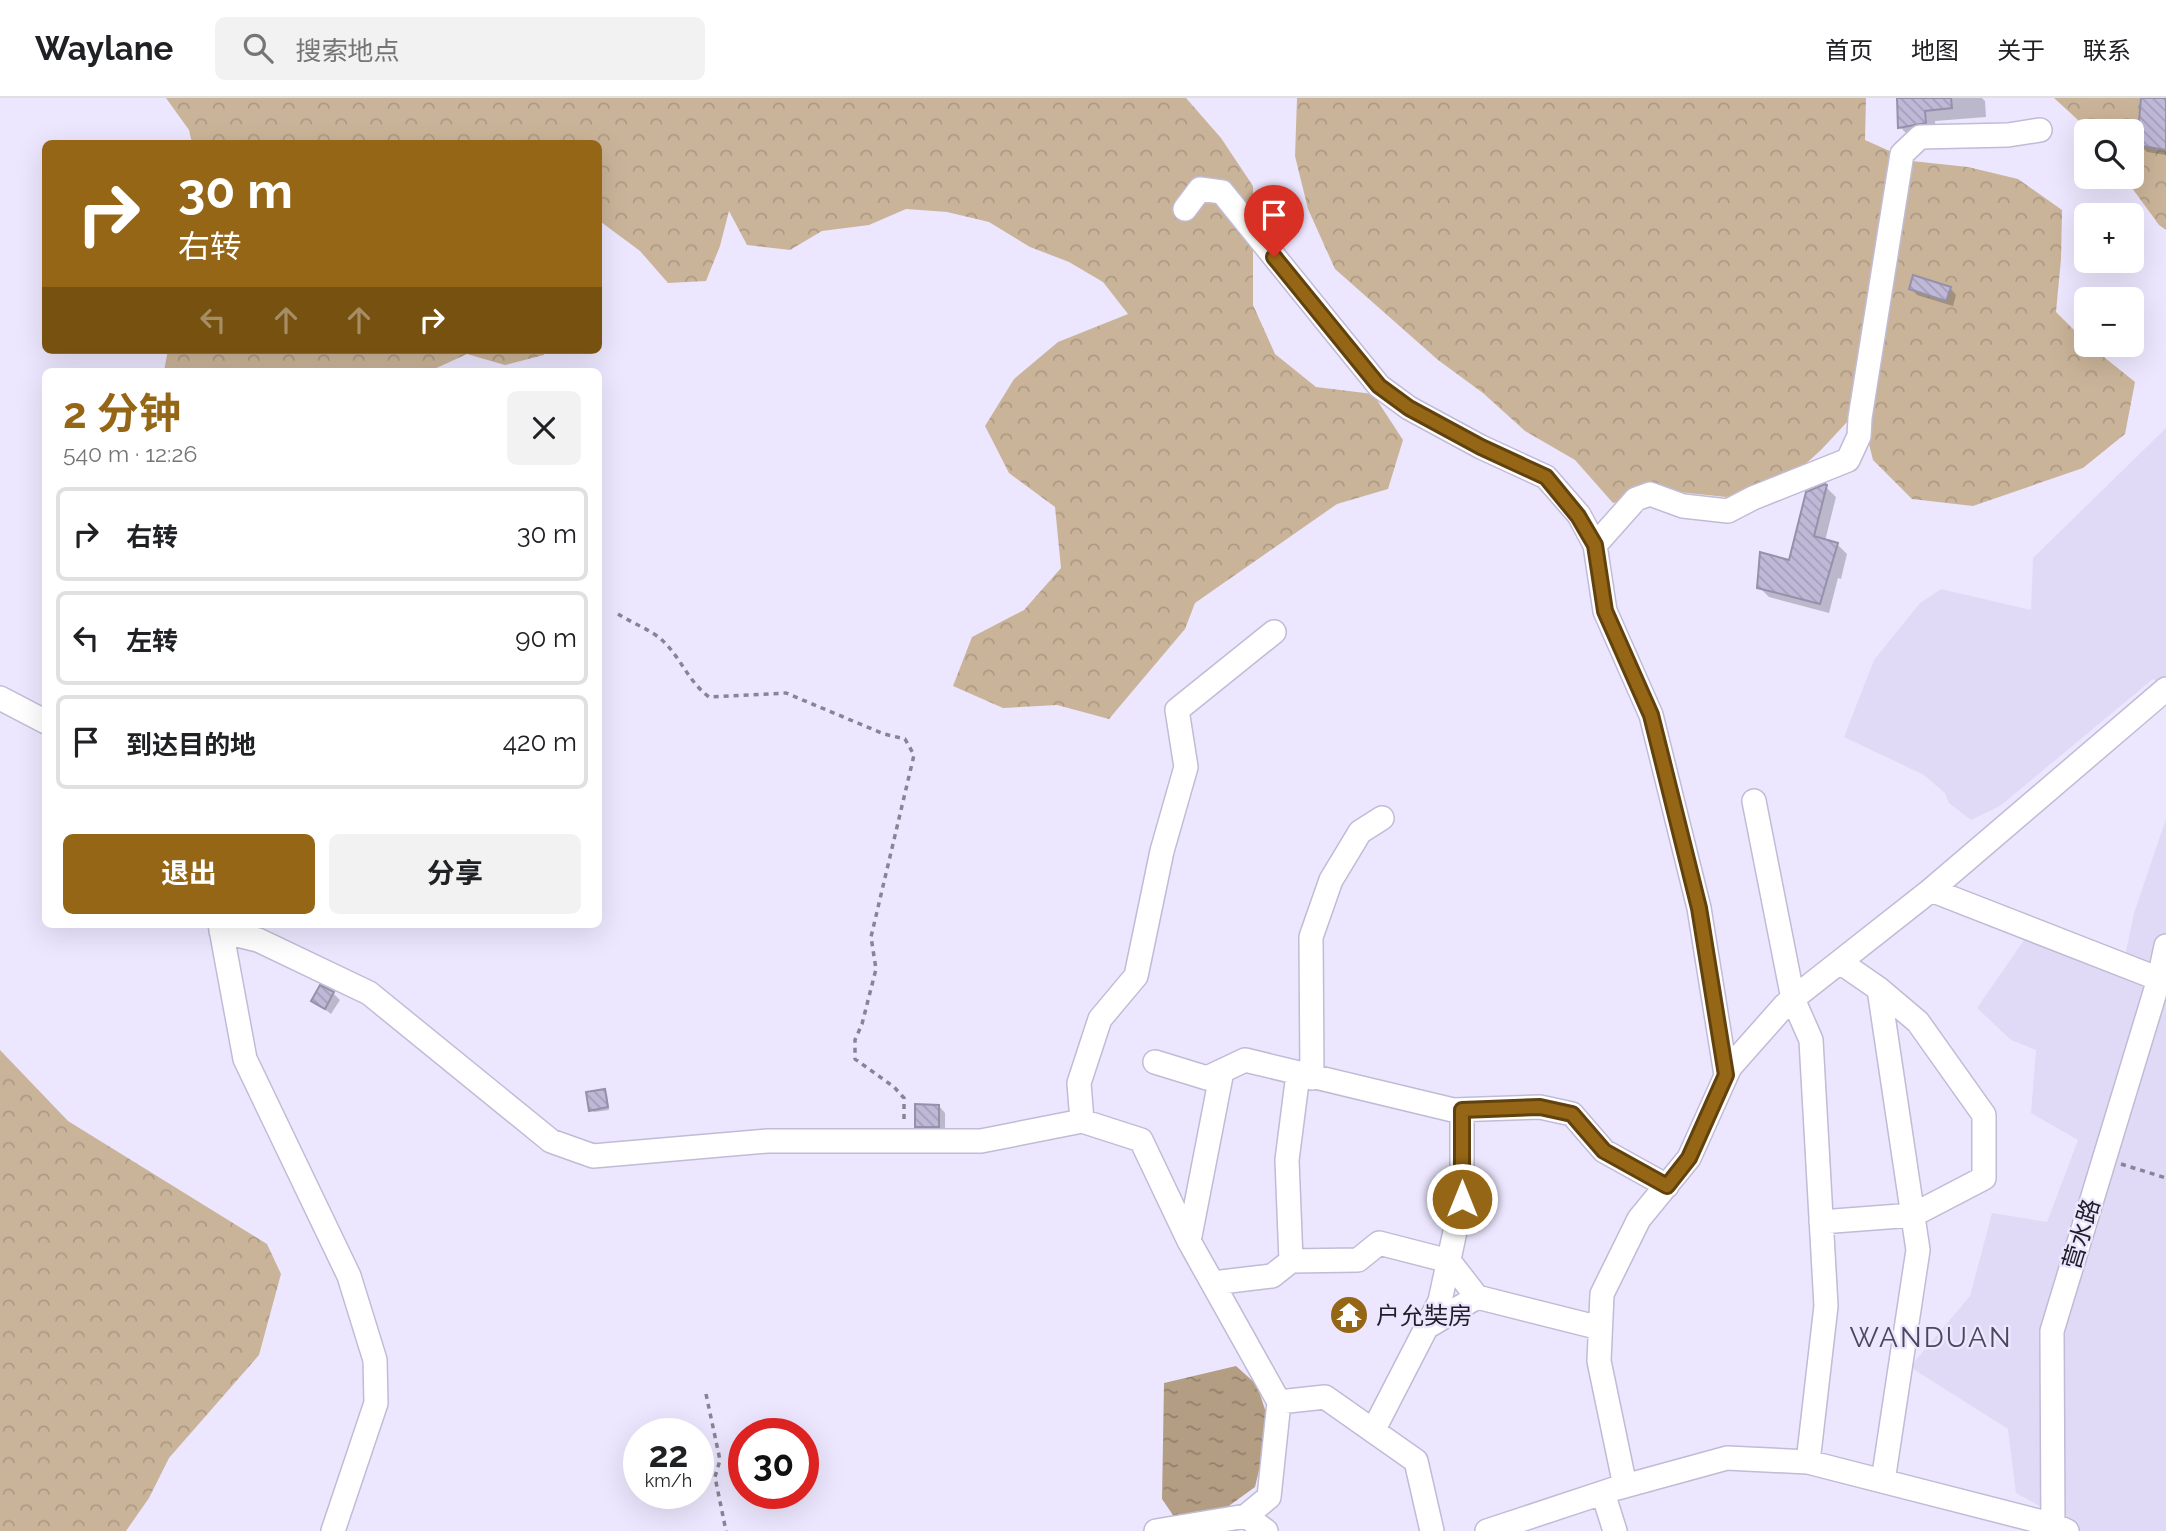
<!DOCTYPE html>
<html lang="zh">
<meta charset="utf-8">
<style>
body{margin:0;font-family:Raleway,"Noto Sans SC",sans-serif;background:#f2f2f2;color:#202124;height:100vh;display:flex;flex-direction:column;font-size:26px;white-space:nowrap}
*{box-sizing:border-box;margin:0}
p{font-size:23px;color:#757577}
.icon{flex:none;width:38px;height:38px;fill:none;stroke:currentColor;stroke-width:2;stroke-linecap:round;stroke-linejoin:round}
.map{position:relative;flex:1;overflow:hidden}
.sheet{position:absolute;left:42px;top:270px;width:560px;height:560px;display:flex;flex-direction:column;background:#fff;border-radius:10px;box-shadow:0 7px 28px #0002}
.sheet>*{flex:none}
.top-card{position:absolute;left:42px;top:42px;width:560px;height:214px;border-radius:10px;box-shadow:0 7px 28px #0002;background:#956615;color:#fff;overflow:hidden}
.buttons{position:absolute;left:2074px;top:21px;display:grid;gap:14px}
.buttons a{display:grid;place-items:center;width:70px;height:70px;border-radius:10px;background:#fff;box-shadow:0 7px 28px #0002;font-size:35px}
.speed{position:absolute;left:623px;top:1320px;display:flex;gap:14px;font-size:35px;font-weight:700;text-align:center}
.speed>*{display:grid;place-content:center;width:91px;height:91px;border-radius:50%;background:#fff;box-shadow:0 7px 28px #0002;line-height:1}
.speed small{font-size:18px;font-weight:400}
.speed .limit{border:10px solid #d22;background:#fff;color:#111}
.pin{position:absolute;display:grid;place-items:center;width:60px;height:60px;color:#fff;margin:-72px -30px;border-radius:50% 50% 50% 0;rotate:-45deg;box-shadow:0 0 7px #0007}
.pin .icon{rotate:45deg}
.me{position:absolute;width:77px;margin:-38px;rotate:0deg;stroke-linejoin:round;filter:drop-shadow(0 0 5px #0008)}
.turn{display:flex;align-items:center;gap:24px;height:147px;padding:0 21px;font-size:32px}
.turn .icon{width:91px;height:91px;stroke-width:2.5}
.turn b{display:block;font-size:49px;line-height:60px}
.lanes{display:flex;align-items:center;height:66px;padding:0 21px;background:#0003;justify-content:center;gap:35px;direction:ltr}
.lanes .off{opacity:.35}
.round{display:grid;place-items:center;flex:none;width:74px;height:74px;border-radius:10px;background:#f2f2f2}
.overview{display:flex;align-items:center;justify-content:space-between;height:119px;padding:0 21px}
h1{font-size:42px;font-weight:700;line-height:52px;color:#956615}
.action{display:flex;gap:14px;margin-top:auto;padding:14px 21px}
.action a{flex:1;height:80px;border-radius:10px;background:#956615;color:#fff;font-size:28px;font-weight:700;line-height:80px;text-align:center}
.action a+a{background:#f2f2f2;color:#202124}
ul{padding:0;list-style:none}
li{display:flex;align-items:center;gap:21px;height:94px;margin:0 14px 10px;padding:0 7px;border:4px solid #e0e0e0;border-radius:10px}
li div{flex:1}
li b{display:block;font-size:26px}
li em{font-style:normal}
header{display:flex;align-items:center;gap:42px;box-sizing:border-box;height:98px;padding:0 35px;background:#fff;border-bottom:2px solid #e0e0e0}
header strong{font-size:33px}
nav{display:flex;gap:38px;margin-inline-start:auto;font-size:24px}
.search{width:490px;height:63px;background:#f2f2f2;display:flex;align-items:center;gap:18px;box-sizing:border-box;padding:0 24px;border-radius:10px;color:#757577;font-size:26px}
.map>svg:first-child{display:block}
.built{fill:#e0daf6}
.forest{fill:url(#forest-crowns)}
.water{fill:url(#water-ripples)}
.shadow{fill:#0003}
.building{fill:url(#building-back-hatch);stroke:#9691aa;stroke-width:2}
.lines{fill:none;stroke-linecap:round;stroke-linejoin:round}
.minor-casing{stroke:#c1bbd6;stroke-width:26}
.path{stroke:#888495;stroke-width:3.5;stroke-dasharray:5 5;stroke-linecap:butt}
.minor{stroke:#fff;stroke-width:23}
.route-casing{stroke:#61420e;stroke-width:18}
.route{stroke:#956615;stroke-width:12}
.labels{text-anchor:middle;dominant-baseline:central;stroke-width:5;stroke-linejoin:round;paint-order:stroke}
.street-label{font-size:24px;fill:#211e28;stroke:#ece7fe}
.poi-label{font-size:24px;fill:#211e28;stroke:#ece7fe;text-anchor:start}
.quarter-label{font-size:28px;letter-spacing:2px;fill:#4c475e;stroke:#ece7fe}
</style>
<header>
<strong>Waylane</strong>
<div class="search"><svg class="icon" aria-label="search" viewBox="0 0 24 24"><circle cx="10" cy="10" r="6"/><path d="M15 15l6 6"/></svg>搜索地点</div>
<nav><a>首页</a><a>地图</a><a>关于</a><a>联系</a></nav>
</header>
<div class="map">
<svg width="2166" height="1433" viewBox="0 0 2166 1433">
<defs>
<pattern id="forest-crowns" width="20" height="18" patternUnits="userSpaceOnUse" patternTransform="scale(1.75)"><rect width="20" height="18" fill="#cab499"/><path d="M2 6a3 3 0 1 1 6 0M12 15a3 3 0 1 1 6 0" fill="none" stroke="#ad9a84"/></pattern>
<pattern id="water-ripples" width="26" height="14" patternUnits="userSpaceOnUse" patternTransform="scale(1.75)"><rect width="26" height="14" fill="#b39e83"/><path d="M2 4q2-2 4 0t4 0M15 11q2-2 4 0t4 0" fill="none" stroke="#91806b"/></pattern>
<pattern id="building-back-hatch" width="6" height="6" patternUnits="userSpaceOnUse" patternTransform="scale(1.75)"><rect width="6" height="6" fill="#bfb8d7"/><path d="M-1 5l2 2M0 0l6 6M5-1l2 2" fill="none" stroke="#a49eb9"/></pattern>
</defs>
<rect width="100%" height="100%" fill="#ece7fe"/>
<path class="built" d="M 2166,330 L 2166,589 L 2153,581 L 2000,708 L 1971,722 L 1949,705 L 1945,695 L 1924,677 L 1844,639 L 1874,562 L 1920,505 L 1941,491 L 2031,512 L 2033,460 Z
M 2166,721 L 2166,1433 L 2077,1433 L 2066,1423 L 2016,1395 L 2008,1331 L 1910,1269 L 1970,1198 L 1992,1115 L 2047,1124 L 2078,1042 L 2031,1015 L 2036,952 L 2011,942 L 1977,910 L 2024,842 L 2046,825 L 2122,872 L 2134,815 Z"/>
<path class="forest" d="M 166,0 L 1186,0 L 1221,40 L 1253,88 L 1253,207 L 1275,256 L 1316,289 L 1373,296 L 1403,342 L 1388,391 L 1337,406 L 1195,505 L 1185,531 L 1109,621 L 1057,607 L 1003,610 L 953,588 L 972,539 L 1024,512 L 1061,470 L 1055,409 L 1009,375 L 985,328 L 1014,281 L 1058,244 L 1128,216 L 1103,184 L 1069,164 L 1030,149 L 989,124 L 947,114 L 906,111 L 869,127 L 822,133 L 790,152 L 747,147 L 729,113 L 720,148 L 706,183 L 668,185 L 640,153 L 601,124 L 599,126 L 598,46 L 192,45 L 189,32 Z
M 1297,0 L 1866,0 L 1865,42 L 1912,63 L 1968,69 L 2018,81 L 2062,112 L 2061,161 L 2056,214 L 2086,244 L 2086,247 L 2089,247 L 2135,284 L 2125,336 L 2083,370 L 1973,408 L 1912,401 L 1873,362 L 1860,310 L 1821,352 L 1780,389 L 1726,399 L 1669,393 L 1613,405 L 1575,362 L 1525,333 L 1483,295 L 1438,262 L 1335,171 L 1308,111 L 1295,58 Z
M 2054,0 L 2166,0 L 2166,132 L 2159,127 L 2124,79 L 2132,79 L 2132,33 L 2090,33 Z
M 168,252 L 544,252 L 544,257 L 505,267 L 467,256 L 430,273 L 164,273 Z
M 0,952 L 68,1023 L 267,1146 L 281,1176 L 259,1257 L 169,1360 L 149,1400 L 126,1433 L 0,1433 Z"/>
<path class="water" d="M 1236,1268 L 1257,1287 L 1270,1327 L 1255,1389 L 1215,1418 L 1189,1415 L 1177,1423 L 1162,1401 L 1164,1285 Z"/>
<path class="shadow" d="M 1898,0 L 1982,0 L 1985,3 L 1986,19 L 1935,23 L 1936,36 L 1911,40 L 1900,29 Z
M 2143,0 L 2166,0 L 2166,57 L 2147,54 L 2139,46 Z
M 1911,190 L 1950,190 L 1956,197 L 1953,208 L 1917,197 Z
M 1826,389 L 1836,399 L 1825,443 L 1837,446 L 1847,456 L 1841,481 L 1838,480 L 1829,515 L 1769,499 L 1759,489 L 1790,464 Z
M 333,895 L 340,902 L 331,916 L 314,903 Z
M 604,993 L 607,996 L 609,1012 L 594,1014 L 591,1012 Z
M 939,1008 L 945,1015 L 945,1035 L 923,1035 L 917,1028 Z"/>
<path class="building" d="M 1897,0 L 1951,0 L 1952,10 L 1925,13 L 1926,25 L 1898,30 Z
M 2141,0 L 2166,0 L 2166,52 L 2137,47 Z
M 1913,177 L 1951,189 L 1946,203 L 1909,191 Z
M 1825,386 L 1827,387 L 1814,438 L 1838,445 L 1820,506 L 1757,490 L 1760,454 L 1789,462 L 1806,394 Z
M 320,887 L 334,894 L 325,911 L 311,903 Z
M 605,991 L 608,1009 L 589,1013 L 586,994 Z
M 915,1006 L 939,1007 L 939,1029 L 915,1029 Z"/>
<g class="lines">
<defs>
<path id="minor" d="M 1185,111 L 1200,91 L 1222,94 L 1379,288 L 1409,310 L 1481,349 L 1546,379 L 1579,417 L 1595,447 L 1605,513 L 1651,617 L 1699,810 L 1726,977
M 1595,447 L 1636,401 L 1650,396 L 1683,408 L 1728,413 L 1753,400 L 1848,362 L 1859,338 L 1860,320 L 1902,56 L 1920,39 L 2008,37 L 2040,32
M 1274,534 L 1177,612 L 1186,669 L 1162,753 L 1136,878 L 1100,921 L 1079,985 L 1082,1023 L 1141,1042 L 1189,1143 L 1279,1304
M 0,600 L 46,624
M 1754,703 L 1793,901 L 1811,942 L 1826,1208 L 1808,1364
M 1931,792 L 2159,881
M 220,826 L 245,961 L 349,1178 L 375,1262 L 376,1305 L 333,1433
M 221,833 L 258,842 L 369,895 L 551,1043 L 593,1058 L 767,1043 L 981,1043 L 1082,1023
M 1879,891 L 1918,1152 L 1883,1383
M 1155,964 L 1207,980 L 1245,962 L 1453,1012 L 1540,1009 L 1572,1016 L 1604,1053 L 1667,1088
M 1312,980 L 1311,839 L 1331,782 L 1360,734 L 1382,720
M 1821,1124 L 1913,1117 L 1984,1080 L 1984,1017 L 1918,924 L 1879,891 L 1840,864
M 1189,1143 L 1222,973
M 1291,1163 L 1287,1062 L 1298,976
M 1213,1185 L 1272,1178 L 1291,1163 L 1358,1162 L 1379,1145 L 1449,1163 L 1477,1199
M 1427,1229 L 1477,1199 L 1600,1230
M 1373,1333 L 1440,1203 L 1462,1101 L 1462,1012
M 1625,1388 L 1599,1263 L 1602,1196 L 1639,1121 L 1689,1060 L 1730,969 L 1785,907 L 1931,792 L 2166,591
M 1603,1395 L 1615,1433
M 1246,1418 L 1266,1433
M 1156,1433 L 1246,1418 L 1269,1399 L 1279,1304 L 1325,1299 L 1416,1363 L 1432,1433
M 1487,1433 L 1614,1391 L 1727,1360 L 1808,1364 L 2054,1427 L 2067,1433
M 2053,1433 L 2052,1233 L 2159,881 L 2166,848"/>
</defs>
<use href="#minor" class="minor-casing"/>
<path class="path" d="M 618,516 C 632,525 651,532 662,542 C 682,561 687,582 709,599 L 786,595 L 884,636 L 905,641 L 914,657 L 871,839 L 876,871 L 862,926 L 855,942 L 855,961 L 894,989 L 904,1000 L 904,1024
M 2121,1066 L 2166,1080
M 706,1296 L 720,1362 L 715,1379 L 726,1433"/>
<use href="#minor" class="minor"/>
</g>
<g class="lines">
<defs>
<path id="route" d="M 1274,159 L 1379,288 L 1409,310 L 1481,349 L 1546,379 L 1578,418 L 1595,447 L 1605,513 L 1651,617 L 1663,665 L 1699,810 L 1726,977 L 1689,1060 L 1667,1088 L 1604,1053 L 1572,1016 L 1540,1009 L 1462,1012 L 1462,1101"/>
</defs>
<use href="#route" class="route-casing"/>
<use href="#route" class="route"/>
</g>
<defs>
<symbol id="temple-disc" viewBox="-11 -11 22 22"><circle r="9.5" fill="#956615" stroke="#ece7fe"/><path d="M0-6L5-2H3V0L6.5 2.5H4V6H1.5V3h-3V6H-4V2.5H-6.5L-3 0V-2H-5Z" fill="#fff"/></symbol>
</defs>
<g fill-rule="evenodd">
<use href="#temple-disc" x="1327" y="1195" width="44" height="44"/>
</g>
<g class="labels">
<g class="street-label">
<text transform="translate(2081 1136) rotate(-73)">营水路</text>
</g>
<g class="poi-label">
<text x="1376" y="1217">户允奘房</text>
</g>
<g class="quarter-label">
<text x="1931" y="1239">WANDUAN</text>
</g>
</g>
</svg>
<div class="buttons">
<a><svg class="icon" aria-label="search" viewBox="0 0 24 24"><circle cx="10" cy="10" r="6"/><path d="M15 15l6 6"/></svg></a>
<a>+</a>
<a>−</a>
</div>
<div class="speed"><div>22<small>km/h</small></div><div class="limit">30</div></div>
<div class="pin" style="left:1274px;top:159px;background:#d93025"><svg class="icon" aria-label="arrive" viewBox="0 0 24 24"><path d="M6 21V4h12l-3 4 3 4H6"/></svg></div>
<svg class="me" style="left:1462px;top:1101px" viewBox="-20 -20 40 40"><circle r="17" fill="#956615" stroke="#fff" stroke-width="3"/><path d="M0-11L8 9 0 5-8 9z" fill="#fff"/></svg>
<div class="top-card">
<div class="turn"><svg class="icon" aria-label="right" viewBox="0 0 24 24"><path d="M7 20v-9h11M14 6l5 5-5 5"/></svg><div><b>30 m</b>右转</div></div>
<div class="lanes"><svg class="icon off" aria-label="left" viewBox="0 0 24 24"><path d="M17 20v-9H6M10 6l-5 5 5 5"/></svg><svg class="icon off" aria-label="ahead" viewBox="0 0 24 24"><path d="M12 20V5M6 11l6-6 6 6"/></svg><svg class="icon off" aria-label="ahead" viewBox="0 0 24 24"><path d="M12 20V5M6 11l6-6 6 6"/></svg><svg class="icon" aria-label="right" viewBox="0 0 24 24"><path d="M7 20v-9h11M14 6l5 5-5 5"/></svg></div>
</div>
<section class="sheet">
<div class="overview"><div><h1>2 分钟</h1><p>540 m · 12:26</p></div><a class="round"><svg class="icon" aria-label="close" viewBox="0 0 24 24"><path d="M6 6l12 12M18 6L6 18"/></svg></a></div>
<ul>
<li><svg class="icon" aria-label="right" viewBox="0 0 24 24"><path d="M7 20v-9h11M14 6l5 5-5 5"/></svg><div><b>右转</b></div><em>30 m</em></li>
<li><svg class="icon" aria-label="left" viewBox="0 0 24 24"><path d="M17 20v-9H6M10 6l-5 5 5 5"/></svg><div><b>左转</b></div><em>90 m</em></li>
<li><svg class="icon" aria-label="arrive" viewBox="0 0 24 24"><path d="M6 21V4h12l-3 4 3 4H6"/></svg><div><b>到达目的地</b></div><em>420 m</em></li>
</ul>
<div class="action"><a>退出</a><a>分享</a></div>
</section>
</div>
